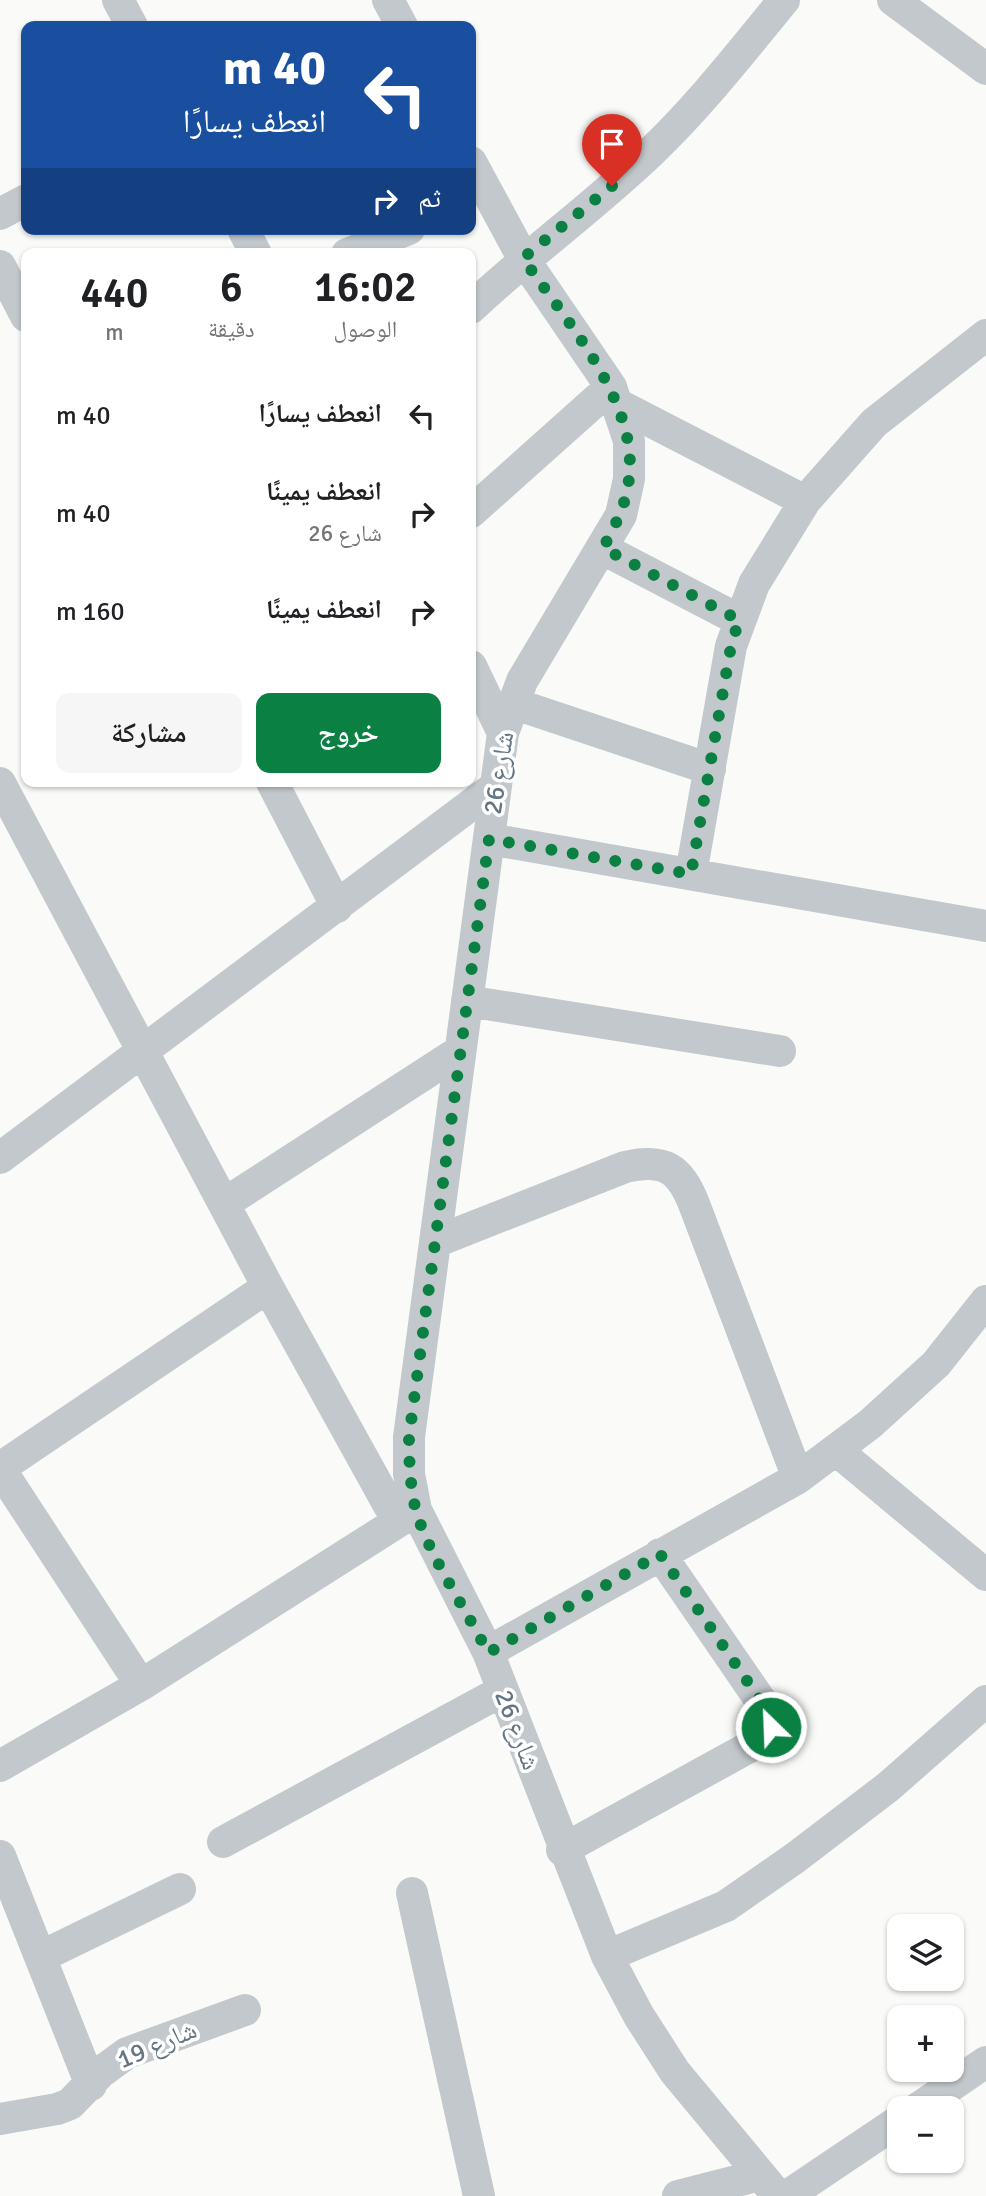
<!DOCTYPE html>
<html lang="ar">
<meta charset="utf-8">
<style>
body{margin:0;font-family:Signika,"Noto Naskh Arabic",sans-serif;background:#f6f6f6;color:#202124;direction:rtl;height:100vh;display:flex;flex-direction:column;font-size:26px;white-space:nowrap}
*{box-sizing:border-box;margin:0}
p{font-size:23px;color:#757577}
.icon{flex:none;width:38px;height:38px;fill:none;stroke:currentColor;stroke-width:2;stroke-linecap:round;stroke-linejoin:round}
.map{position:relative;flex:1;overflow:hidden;direction:ltr}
.panel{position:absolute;left:21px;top:248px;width:455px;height:539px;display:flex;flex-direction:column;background:#fff;border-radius:14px;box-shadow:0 2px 5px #0004;direction:rtl}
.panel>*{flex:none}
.top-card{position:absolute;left:21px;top:21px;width:455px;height:214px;border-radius:14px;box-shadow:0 2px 5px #0004;direction:rtl;background:#1a4fa0;color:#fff;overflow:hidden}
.buttons{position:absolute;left:887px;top:1914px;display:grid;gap:14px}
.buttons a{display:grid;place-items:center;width:77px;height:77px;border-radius:14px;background:#fff;box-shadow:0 2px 5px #0004;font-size:35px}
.pin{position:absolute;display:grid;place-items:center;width:60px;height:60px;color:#fff;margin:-72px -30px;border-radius:50% 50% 50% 0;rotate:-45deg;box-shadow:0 0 7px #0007}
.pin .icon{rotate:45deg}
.me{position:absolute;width:77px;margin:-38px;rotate:336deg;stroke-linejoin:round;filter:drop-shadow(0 0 5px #0008)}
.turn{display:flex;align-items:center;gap:24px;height:147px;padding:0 35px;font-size:32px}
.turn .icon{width:91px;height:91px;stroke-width:2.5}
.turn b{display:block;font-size:49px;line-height:60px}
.then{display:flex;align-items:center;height:66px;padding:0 35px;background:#0003;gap:14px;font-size:26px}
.eta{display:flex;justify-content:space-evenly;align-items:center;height:119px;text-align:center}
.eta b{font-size:42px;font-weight:600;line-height:49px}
.button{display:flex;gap:14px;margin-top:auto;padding:14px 35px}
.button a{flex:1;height:80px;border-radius:14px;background:#0b8043;color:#fff;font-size:28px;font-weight:600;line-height:80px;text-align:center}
.button a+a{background:#f6f6f6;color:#202124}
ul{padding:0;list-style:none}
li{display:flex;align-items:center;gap:21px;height:98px;padding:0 35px}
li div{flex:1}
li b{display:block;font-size:26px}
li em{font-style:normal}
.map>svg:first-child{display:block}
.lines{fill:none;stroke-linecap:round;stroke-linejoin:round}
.minor{stroke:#c3c8cc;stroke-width:32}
.route{stroke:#0b8043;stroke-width:12;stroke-dasharray:0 21.6}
.labels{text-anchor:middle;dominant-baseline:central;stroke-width:7;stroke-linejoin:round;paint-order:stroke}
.street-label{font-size:26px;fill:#657683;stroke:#fff}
</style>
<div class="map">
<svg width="986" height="2196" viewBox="0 0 986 2196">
<rect width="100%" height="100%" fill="#fafaf8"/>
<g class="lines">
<path class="minor" d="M 118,0 L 132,26
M 388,0 L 402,26
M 893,0 L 986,69
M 471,162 L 523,258 L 611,387 L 629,441 L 629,479 L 621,515 L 522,681 L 503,733 L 409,1437 L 409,1474 L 416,1510 L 488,1652 L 607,1956 L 639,2016 L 675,2072 L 778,2196
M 0,214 L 26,200
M 243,229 L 256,254
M 347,254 L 409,229
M 0,266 L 26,316
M 471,308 C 529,253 595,206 653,150 C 701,104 742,51 784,0
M 619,405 L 805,501
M 471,512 L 611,387
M 603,549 L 739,620
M 471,666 L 503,733
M 512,703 L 710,769
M 272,782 L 337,907
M 0,783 L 268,1287 L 397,1520
M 489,839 L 986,926
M 691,874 L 731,646 L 754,584 L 805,501 L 874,423 L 986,335
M 467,1001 L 780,1051
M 0,1158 L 496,786
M 225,1203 L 460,1051
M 435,1242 L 625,1167 C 664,1158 680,1168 694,1204 L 798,1478
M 836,1450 L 986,1575
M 0,1468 L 268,1287
M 0,1469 L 141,1685
M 488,1652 L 798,1478 L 870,1424 L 936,1364 L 986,1301
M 0,1766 L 141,1685 L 415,1511
M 223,1842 L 502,1691
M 562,1850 L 753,1745 L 766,1737 L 771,1727 L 765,1707 L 660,1554
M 0,1856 L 91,2085
M 412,1893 L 479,2196
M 607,1956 L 726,1906 L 795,1858 L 888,1787 L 986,1701
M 40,1957 L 180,1889
M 917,2109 L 986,2062
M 0,2119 L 57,2109 L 70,2104 L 101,2072 L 127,2053 L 245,2010
M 678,2196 L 760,2175
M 787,2196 L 900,2120"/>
</g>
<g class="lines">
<path class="route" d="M 612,186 L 523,258 C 565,320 639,401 629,479 C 626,505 615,526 603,548 L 739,620 L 731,646 L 691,874 L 489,839 L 409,1437 C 409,1461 410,1483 415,1507 C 427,1553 466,1609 488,1653 L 660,1554 L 765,1707 L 771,1727"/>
</g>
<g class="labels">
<g class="street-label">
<text transform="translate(499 773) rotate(-81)">شارع 26</text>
<text transform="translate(517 1730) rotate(69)">شارع 26</text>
<text transform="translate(157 2045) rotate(-23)">شارع 19</text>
</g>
</g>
</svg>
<div class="buttons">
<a><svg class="icon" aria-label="layers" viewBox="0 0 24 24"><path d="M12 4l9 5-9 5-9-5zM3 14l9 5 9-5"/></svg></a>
<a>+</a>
<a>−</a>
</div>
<div class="pin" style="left:612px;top:186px;background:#d93025"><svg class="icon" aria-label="arrive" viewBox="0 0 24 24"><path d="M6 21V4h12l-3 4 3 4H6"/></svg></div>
<svg class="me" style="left:771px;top:1727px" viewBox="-20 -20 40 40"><circle r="17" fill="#0b8043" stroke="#fff" stroke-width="3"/><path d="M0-11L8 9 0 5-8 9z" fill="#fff"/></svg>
<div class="top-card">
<div class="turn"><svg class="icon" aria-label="left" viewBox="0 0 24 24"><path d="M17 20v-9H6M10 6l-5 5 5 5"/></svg><div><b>40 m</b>انعطف يسارًا</div></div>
<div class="then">ثم<svg class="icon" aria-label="right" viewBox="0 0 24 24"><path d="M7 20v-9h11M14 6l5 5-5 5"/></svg></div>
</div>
<section class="panel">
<div class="eta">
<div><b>16:02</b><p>الوصول</p></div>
<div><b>6</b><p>دقيقة</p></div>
<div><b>440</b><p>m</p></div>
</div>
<ul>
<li><svg class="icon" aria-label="left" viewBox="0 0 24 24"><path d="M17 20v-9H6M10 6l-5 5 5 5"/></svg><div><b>انعطف يسارًا</b></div><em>40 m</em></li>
<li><svg class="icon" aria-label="right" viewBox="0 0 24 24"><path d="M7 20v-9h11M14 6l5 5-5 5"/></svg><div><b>انعطف يمينًا</b><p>شارع 26</p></div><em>40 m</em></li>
<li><svg class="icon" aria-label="right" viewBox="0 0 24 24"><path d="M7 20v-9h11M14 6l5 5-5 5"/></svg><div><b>انعطف يمينًا</b></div><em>160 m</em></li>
</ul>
<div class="button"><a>خروج</a><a>مشاركة</a></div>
</section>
</div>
